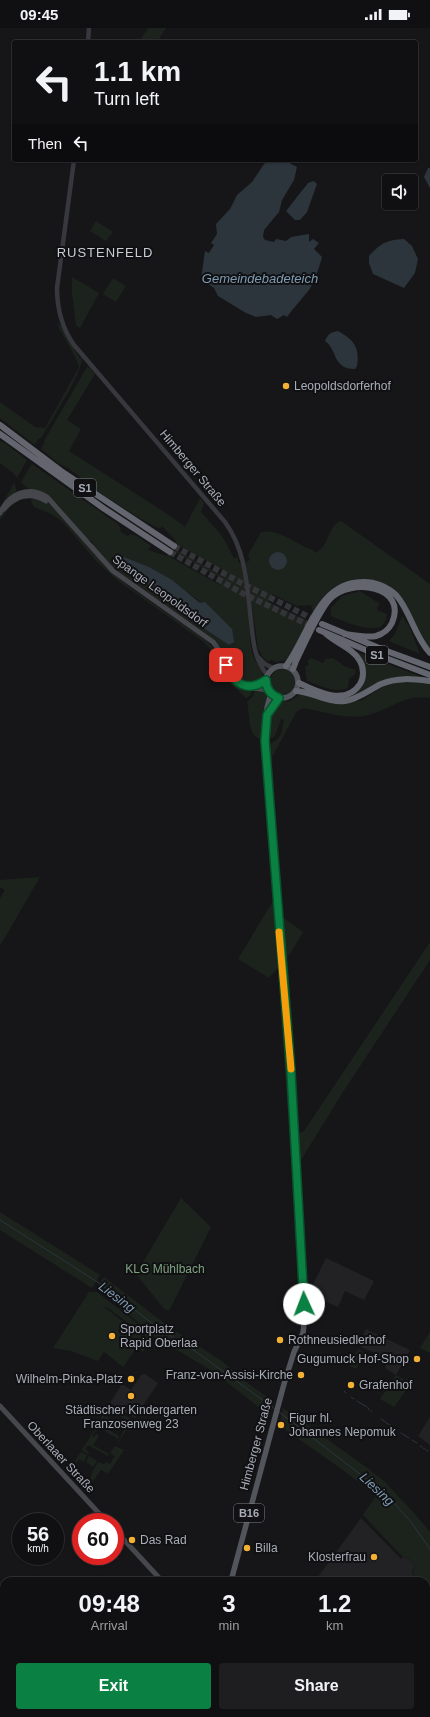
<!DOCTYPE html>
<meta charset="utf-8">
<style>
body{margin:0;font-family:Helvetica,sans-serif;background:#1e1e20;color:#f1f3f6;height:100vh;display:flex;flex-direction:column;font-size:15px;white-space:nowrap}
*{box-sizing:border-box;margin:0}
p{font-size:13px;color:#9c9d9f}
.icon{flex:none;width:22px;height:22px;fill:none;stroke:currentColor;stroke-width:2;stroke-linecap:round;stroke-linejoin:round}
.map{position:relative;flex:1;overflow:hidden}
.side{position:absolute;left:0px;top:1549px;width:430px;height:140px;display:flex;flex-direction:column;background:#101012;border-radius:12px 12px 0 0;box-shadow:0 1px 3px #0004,0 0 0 1px #303032}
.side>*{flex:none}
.top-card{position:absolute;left:12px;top:12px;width:406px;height:122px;border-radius:4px;box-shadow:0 1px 3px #0004,0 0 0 1px #303032;background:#101012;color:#f1f3f6;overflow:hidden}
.fabs{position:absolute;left:382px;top:146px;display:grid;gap:8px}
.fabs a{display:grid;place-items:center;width:36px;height:36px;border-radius:4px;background:#101012;box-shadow:0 1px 3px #0004,0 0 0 1px #303032;font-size:20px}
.speed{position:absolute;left:12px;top:1485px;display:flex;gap:8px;font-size:20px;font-weight:700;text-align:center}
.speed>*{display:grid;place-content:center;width:52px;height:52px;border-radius:50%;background:#101012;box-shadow:0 1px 3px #0004,0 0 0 1px #303032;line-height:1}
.speed small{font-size:10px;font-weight:400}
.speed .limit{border:6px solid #d22;background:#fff;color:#111}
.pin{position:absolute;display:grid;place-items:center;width:34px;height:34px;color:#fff;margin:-17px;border-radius:8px;box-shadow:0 2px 6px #0006}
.me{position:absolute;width:44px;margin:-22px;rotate:358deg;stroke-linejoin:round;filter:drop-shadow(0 0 3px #0008)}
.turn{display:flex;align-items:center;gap:14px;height:84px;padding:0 16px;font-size:18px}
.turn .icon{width:52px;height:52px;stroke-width:2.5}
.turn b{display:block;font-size:28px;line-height:34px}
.then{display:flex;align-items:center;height:38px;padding:0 16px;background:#0003;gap:8px;font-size:15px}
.eta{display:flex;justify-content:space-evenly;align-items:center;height:68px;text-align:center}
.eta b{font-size:24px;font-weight:600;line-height:28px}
.cta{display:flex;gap:8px;margin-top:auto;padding:8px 16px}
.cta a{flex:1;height:46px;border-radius:4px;background:#0b8043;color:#fff;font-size:16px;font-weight:600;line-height:46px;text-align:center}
.cta a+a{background:#1e1e20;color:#f1f3f6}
.status{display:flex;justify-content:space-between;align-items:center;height:28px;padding:0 20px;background:#101012;direction:ltr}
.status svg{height:11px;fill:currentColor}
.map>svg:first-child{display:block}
.built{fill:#222225}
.green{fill:#1c231d;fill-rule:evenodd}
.water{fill:#2c353c}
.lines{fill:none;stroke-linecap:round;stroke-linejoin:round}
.stream{stroke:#2c353c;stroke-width:1}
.motorway-tunnel{stroke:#333438;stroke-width:6;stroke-dasharray:6 3;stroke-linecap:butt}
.tertiary{stroke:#37383d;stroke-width:4.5}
.secondary{stroke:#45474d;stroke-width:5}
.primary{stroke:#53555c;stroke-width:5.5}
.motorway{stroke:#63666e;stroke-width:6}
.rail-casing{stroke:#4a4c52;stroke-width:2.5}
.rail{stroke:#111113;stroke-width:1;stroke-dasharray:3;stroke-linecap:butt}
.route-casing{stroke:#07532c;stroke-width:10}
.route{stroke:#0b8043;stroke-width:7}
.slow{stroke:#f59e0b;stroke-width:7}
.poi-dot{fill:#f2b134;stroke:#111113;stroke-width:1.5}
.labels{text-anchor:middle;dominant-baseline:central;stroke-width:4;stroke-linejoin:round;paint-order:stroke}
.shield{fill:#111113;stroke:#7b7e86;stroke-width:1}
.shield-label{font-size:11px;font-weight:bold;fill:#a8adb8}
.poi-label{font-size:12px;fill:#a8adb8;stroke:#111113;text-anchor:start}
.street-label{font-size:12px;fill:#a8adb8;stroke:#111113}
.park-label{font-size:12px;fill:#7fa381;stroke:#111113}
.neighbourhood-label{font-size:13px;letter-spacing:1px;fill:#c9ccd4;stroke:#111113}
.water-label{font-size:13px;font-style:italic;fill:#7f9bb3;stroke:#111113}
</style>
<div class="status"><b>09:45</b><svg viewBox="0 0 49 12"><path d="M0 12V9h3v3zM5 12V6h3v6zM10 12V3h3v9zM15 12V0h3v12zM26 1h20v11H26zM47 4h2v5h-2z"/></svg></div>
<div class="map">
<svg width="430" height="1689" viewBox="0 0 430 1689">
<rect width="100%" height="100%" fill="#161618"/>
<path class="built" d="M 326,1230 L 374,1253 L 364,1272 L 345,1263 L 338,1279 L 308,1266 Z
M 366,1301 L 410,1322 L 396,1347 L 385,1340 L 386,1338 L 373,1328 L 375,1325 L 361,1319 L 365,1310 L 362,1309 Z
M 145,1346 L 158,1355 L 135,1390 L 110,1375 L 122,1356 L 131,1362 L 141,1347 Z
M 430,1389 L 430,1417 L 418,1408 Z
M 361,1490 L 401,1531 L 403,1529 L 407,1530 L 415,1537 L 412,1544 L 418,1553 L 315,1553 Z
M 426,1564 L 430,1571 L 430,1689 L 347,1689 L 341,1685 L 426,1685 Z
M 0,1661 L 4,1664 L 4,1685 L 33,1685 L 38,1689 L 0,1689 Z
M 223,1685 L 323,1685 L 330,1689 L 220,1689 Z"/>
<path class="green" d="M 148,0 L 166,0 L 157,14 L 139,14 Z
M 96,193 L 113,204 L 106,213 L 90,203 Z
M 72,249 L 99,265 L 80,300 L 76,298 L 72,265 Z
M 113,250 L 126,258 L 116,274 L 103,266 Z
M 58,295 C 65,302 73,321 80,330 L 82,330 C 82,346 50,394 41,410 L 38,411 L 35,417 L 0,390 L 0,374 L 35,399 L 45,400 L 79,339 C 76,327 63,309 57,296 Z
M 87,339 L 90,340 L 95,346 L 67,392 L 81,401 L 69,423 L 172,489 L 185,499 L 200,470 L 204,475 L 201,484 L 222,508 L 234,530 L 236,530 L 238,528 L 238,534 L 242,536 C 245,554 247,572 249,591 C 250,603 249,615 253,627 C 255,634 263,642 263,649 C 262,662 240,654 235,649 C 228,641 224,624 216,614 L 115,542 L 93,517 L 92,513 L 87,512 L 56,477 L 26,459 L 21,454 L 32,436 L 118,496 L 121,501 L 120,503 L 128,508 L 130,506 L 137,508 L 151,518 L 148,522 L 167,528 L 176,513 L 162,498 L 161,500 C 153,499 146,493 139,490 L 99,464 L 68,440 L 58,435 L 41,421 L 45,414 L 44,413 ZM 177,516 L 228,545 L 225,550 L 174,521 ZM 174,523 L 223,551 L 220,557 L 170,529 ZM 124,529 L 149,539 L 197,571 L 229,617 L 194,594 L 192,586 L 167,571 L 120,536 L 120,533 Z
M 0,413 L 5,415 L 27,432 L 17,450 L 12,444 L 0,435 Z
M 14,455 L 20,472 L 10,479 L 0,492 L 0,480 Z
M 34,469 L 48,475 L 57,483 L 108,541 L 131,560 L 203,610 C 209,615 215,621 220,629 C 228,644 231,661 252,662 L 251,667 L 246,670 L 228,653 L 216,628 L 204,614 L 117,552 L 96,533 L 62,493 L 49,485 L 34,479 L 31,473 Z
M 341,493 L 430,556 L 430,623 L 396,565 L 361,552 L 346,554 L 333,560 L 324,568 L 313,584 L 311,577 L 297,578 L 272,566 L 268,574 L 308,593 L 289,629 L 287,632 L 275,634 L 270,631 L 271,633 L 267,633 L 262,628 L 258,620 L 246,534 L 250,532 L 248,527 L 261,504 C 279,500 296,517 313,522 L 315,525 C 329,520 328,497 341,493 ZM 274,525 L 277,525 L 281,542 L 274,542 Z
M 360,563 L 380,576 L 377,580 L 378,583 L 387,586 L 386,592 L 381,599 C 364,603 346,594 331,588 L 331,580 L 342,568 Z
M 402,588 L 409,598 L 420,626 L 389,613 L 395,606 Z
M 356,623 L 373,631 L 380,633 L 427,651 L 399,649 L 389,652 L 348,671 L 329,670 L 300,662 L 301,660 C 313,663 325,670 337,670 C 364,672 372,643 355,625 Z
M 311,630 L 323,635 L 326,631 L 333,630 L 346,639 L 356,642 L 355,646 L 349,651 L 348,660 C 335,666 320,657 307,653 L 305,638 L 309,637 L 307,633 Z
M270 654a13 13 0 1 1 26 0a13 13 0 1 1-26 0Z
M 404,653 L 430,656 L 430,670 C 404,666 392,681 368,687 C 346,692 326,684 304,680 L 297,683 L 272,729 L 282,889 L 303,904 L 287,931 L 295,1026 L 299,1105 L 304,1103 L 430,914 L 430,932 L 343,1064 L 301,1132 L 300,1141 L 292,1143 L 278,940 L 269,950 L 238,931 L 273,873 L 280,871 L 269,716 L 278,711 L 281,706 L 284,692 L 281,691 L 275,708 L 272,710 L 268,706 L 269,694 L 274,680 L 279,674 L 290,673 L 301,666 L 346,675 L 362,672 L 387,656 Z
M 255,662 L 264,664 L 268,670 C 263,685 264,695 262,710 L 260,711 C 247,707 250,685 247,674 L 253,668 Z
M 40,849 L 0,918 L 0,870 L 5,862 L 0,859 L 0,852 Z
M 181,1170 L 211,1199 L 169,1283 L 164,1281 L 136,1246 Z
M 0,1184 L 100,1247 L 92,1260 L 0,1202 Z
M 104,1249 L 168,1298 L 223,1334 L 242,1351 L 274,1374 L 270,1388 L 214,1344 L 157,1310 L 97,1260 Z
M 89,1264 L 97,1264 L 147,1303 L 152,1310 L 143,1324 L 139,1321 L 147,1309 L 108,1280 L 103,1278 L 144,1310 L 123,1339 L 104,1324 L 98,1333 L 71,1323 L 53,1320 Z
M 430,1304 L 430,1325 L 420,1320 Z
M 358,1321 L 365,1325 L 356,1341 L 349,1337 Z
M 396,1347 L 405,1352 L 407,1351 L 412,1354 L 394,1379 L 380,1371 Z
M 108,1378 L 133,1392 L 116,1418 L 129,1393 L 109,1382 L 106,1386 L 104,1385 Z
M 283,1380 L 369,1441 L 385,1454 L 415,1486 L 430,1504 L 430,1571 L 426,1564 L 426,1553 L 418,1553 L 413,1545 L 415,1537 L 408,1530 L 403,1529 L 363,1487 L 377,1466 L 372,1462 L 369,1462 L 340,1440 L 279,1397 Z
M 103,1387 L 105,1387 L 103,1391 L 104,1392 L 106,1388 L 109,1390 L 104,1399 L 119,1408 L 118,1411 L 98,1399 L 95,1404 L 94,1403 Z
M 93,1404 L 94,1405 L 92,1408 L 94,1409 L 96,1406 L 99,1408 L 93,1417 L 109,1426 L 108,1428 L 88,1417 L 85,1421 L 89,1424 L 88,1426 L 82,1422 Z
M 115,1418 L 124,1422 L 108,1446 L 101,1442 L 91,1456 L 89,1455 L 93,1442 L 98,1434 L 104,1436 L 106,1434 L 110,1436 L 115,1428 L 110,1425 Z
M 81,1424 L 87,1427 L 84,1434 L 79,1431 L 77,1434 L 75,1433 Z
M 89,1428 L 97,1433 L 93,1439 L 86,1434 Z"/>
<path class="water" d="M 270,132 L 289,132 L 291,136 L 297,139 L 294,152 L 282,172 L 279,184 L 264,202 L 263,209 L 265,212 L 274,214 L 276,211 L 286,213 L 291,209 L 309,206 L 309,214 L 313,211 L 319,215 L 314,221 L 322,229 C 320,237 314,255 309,262 C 302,271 294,279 287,289 L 284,287 L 277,291 L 271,287 L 256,289 L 246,285 L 218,268 L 214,260 L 201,251 L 205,223 L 209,225 L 214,217 L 211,215 L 217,206 L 216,196 L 230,181 L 237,167 L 252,154 L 264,136 Z
M 428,140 L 430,140 L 430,160 L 424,149 Z
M 314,153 L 317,156 L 307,184 L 300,192 L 295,192 L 286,183 L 308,155 Z
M 404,211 L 412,218 L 418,231 L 415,245 L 404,260 L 373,246 L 369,235 L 369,228 C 381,215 386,212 404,211 Z
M 338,303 C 354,312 360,319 357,338 L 355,341 C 332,341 338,322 325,313 C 328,306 331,304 338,303 Z
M269 533a9 9 0 1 1 18 0a9 9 0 1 1-18 0Z
M 124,529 L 149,539 L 172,552 L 200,575 L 205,574 L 232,601 L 234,614 L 229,617 L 194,594 L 192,586 L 167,571 L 120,536 L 120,533 Z"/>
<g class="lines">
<path class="stream" d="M 0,1192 L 99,1255 L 161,1302 L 195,1323 L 275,1381
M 344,1363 L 346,1365
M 351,1369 L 354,1371
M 357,1373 L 367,1379
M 368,1380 L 369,1382
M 371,1383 L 372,1384
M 279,1384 L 386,1466 L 411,1494 L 430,1521
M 381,1391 L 397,1402
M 401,1405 L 409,1410
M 412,1412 L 417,1415
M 420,1418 L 422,1419
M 423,1420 L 425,1421
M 426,1422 L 428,1423"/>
<path class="motorway-tunnel" d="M 174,518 L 245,557 L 317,593
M 170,524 L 242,565 L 313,599"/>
<path class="tertiary" d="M 88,14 L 89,0
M 74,132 L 57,260 C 57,280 62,300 74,317 L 225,494 C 246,523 247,557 251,593 C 253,613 254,630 267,647
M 258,629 L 265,636 L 273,640"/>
<path class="secondary" d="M 4,481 C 15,468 30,463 46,473
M 0,485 C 9,466 28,457 47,469 L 113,543 L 213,614 C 225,627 225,650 242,657 C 251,661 260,660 269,663
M 248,658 L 260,657 L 266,653
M 0,1378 L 107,1494
M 115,1502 L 162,1553
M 331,1685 L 337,1689"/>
<path class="primary" d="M266 654a16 16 0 1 1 32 0a16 16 0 1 1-32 0Z
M 267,687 L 279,670
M 231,1553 L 284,1356 L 294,1324 L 303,1305 L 304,1296 L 292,1060 L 265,713 L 267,680 L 271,665
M 194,1689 L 195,1685"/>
<path class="motorway" d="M 0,397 L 61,443 L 174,518
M 0,406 L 103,480 L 170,524
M 322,596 L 384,622 L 430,639
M 319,602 L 375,626 L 430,647
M 286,638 C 309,607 317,555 362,554 C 374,553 387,559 396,567 C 411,584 414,608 430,625
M 293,641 L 296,633 C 304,617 318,584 330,571 C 351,549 408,558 392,595 C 389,601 383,606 376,608 C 366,610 355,607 345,606
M 299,655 C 317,664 346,678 360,656 C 364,650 364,640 360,633 C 353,620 335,615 325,605
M 296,663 C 313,664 328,675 345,673 C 358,671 369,662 381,656 C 397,649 413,651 430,653"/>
<defs>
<path id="rail" d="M 0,1666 L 4,1669
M 0,1675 L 4,1678
M 0,1683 L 8,1689
M 13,1685 L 18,1689
M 26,1685 L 31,1689"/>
</defs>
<use href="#rail" class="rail-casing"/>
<use href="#rail" class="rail"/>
</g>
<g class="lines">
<defs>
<path id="route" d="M 226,637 C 234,656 247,665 266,652 C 266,661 271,667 279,670 L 267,687 L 265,713 L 291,1045 L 304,1276"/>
</defs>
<use href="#route" class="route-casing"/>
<use href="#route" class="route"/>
<path class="slow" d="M 279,904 L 291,1041"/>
</g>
<g class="poi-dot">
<circle cx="286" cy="358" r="4"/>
<circle cx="112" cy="1308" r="4"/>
<circle cx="280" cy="1312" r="4"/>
<circle cx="417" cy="1331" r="4"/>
<circle cx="301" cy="1347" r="4"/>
<circle cx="131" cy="1351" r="4"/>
<circle cx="351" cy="1357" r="4"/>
<circle cx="131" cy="1368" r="4"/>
<circle cx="281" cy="1397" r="4"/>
<circle cx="132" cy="1512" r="4"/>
<circle cx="247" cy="1520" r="4"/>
<circle cx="374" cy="1529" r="4"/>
</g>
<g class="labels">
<g class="shield">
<rect x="74" y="451" width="22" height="18" rx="3"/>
<rect x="366" y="618" width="22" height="18" rx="3"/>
<rect x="234" y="1476" width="30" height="18" rx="3"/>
</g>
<g class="shield-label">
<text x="85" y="460">S1</text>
<text x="377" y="627">S1</text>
<text x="249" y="1485">B16</text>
</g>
<g class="poi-label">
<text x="294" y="358">Leopoldsdorferhof</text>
<text x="120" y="1301">Sportplatz<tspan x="120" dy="14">Rapid Oberlaa</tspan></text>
<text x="288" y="1312">Rothneusiedlerhof</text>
<text x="409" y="1331" text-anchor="end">Gugumuck Hof-Shop</text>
<text x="293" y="1347" text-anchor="end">Franz-von-Assisi-Kirche</text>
<text x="123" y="1351" text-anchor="end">Wilhelm-Pinka-Platz</text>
<text x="359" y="1357">Grafenhof</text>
<text x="131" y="1382" text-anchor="middle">Städtischer Kindergarten<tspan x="131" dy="14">Franzosenweg 23</tspan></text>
<text x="289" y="1390">Figur hl.<tspan x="289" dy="14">Johannes Nepomuk</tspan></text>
<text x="140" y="1512">Das Rad</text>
<text x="255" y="1520">Billa</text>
<text x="366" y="1529" text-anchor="end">Klosterfrau</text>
</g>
<g class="street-label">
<text transform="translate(193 440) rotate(50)">Himberger Straße</text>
<text transform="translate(160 563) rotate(36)">Spange Leopoldsdorf</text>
<text transform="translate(256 1416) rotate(-75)">Himberger Straße</text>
<text transform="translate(61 1429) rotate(47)">Oberlaaer Straße</text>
</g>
<g class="park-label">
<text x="165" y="1241">KLG Mühlbach</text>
</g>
<g class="neighbourhood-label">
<text x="105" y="224">RUSTENFELD</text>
</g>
<g class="water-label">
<text x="260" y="250">Gemeindebadeteich</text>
<text transform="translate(117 1269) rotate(37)">Liesing</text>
<text transform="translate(377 1461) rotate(43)">Liesing</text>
</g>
</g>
</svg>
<div class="fabs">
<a><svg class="icon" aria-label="sound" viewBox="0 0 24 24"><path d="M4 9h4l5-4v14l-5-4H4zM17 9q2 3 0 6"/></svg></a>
</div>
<div class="speed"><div>56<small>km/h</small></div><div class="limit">60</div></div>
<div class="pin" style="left:226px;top:637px;background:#d93025"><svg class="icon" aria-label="arrive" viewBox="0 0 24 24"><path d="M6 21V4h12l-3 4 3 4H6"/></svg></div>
<svg class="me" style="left:304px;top:1276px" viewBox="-20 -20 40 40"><circle r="19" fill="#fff"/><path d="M0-13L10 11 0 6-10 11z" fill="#0b8043"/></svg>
<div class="top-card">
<div class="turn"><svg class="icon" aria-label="left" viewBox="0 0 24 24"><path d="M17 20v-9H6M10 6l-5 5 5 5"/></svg><div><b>1.1 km</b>Turn left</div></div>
<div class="then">Then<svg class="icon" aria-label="left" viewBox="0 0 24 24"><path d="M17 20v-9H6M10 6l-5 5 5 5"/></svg></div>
</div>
<section class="side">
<div class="eta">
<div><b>09:48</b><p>Arrival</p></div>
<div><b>3</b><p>min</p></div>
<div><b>1.2</b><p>km</p></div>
</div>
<div class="cta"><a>Exit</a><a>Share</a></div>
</section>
</div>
